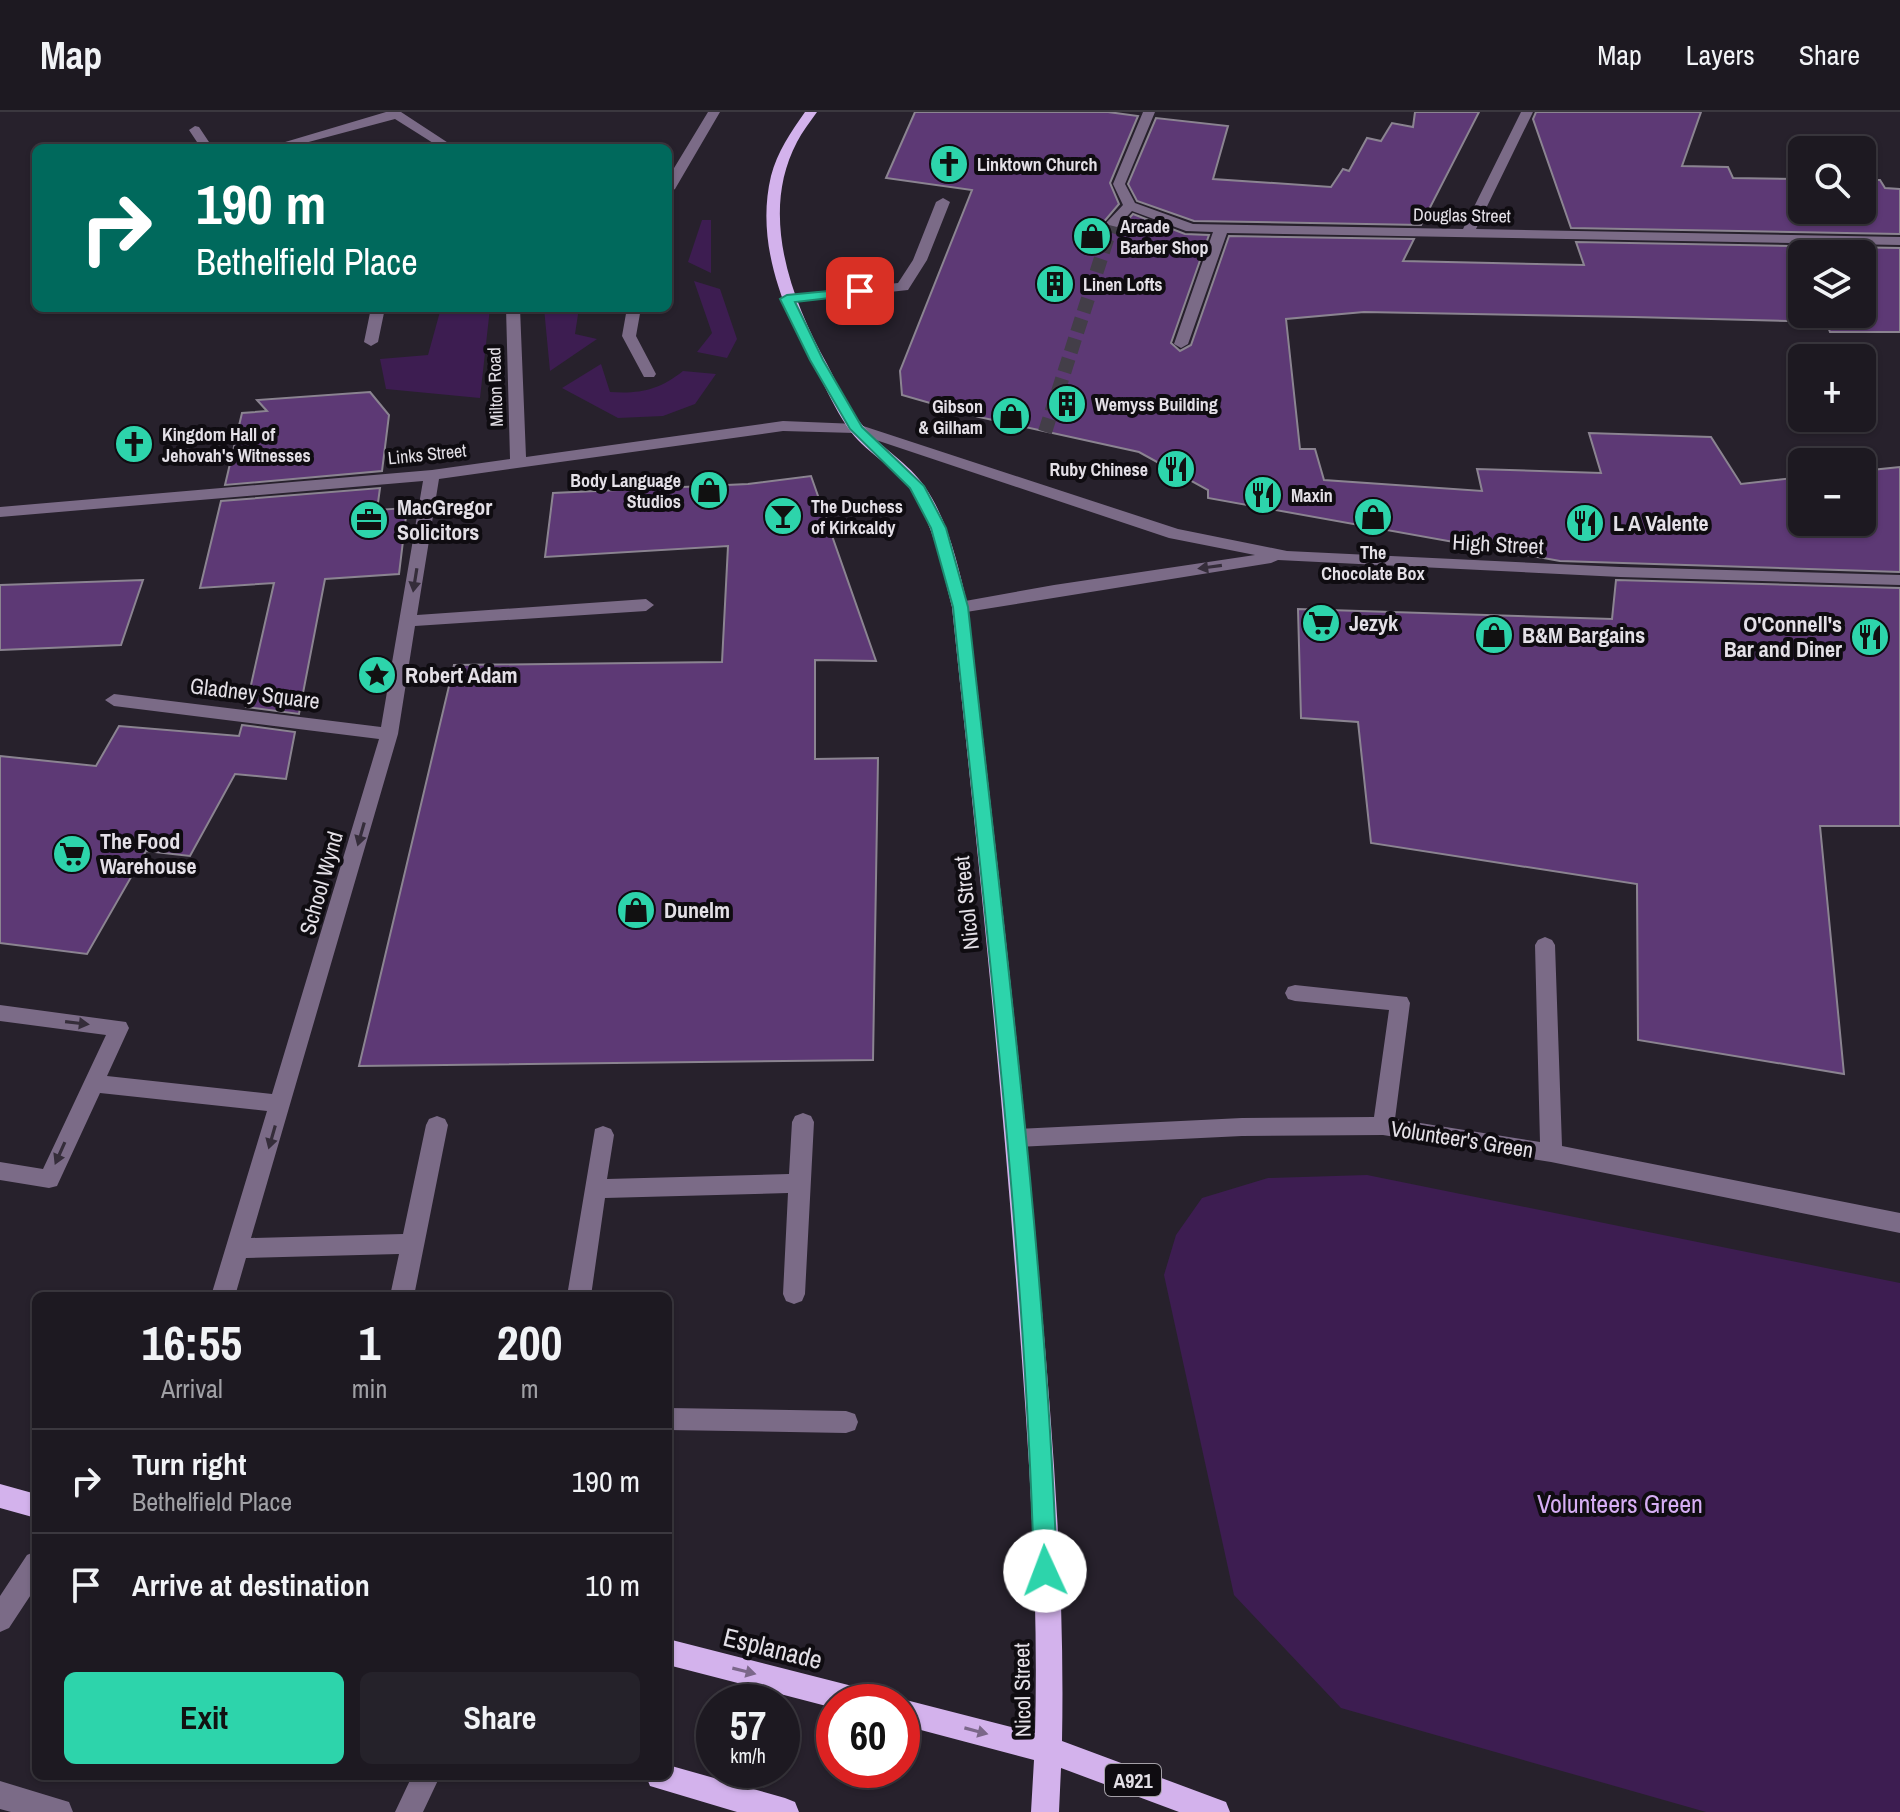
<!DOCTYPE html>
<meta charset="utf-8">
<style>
body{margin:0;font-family:"Archivo Narrow",sans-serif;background:#25222a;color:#f1f3f6;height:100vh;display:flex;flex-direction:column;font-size:30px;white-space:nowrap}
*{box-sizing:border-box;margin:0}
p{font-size:26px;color:#a0a0a5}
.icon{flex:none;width:44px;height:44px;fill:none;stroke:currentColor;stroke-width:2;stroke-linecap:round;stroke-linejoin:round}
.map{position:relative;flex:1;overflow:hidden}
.side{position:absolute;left:32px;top:1180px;width:640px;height:488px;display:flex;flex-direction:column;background:#1d1921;border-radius:12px;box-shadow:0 2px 6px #0004,0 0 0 2px #3b383f}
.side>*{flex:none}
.banner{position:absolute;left:32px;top:32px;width:640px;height:168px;border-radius:12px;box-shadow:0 2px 6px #0004,0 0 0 2px #3b383f;background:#00695c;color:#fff;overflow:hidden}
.buttons{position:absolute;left:1788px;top:24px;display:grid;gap:16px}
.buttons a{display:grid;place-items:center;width:88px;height:88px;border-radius:12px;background:#1d1921;box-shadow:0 2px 6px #0004,0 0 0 2px #3b383f;font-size:40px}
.speed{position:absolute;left:696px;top:1572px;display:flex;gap:16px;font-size:40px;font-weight:700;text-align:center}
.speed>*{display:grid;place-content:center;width:104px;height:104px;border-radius:50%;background:#1d1921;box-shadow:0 2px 6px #0004,0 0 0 2px #3b383f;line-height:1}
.speed small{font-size:20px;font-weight:400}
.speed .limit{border:12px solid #d22;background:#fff;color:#111}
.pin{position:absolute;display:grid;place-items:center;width:68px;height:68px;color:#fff;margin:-34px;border-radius:16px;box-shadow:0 4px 12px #0006}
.me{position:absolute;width:88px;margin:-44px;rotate:358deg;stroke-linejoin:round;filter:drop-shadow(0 0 6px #0008)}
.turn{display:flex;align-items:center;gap:28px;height:168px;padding:0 32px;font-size:36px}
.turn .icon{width:104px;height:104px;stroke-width:2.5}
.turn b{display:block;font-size:56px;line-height:68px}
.eta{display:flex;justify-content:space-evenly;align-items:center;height:136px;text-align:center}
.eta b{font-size:48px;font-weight:800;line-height:56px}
.action{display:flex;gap:16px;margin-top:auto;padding:16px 32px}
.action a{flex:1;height:92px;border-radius:12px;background:#2dd4ab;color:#111;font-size:32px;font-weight:800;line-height:92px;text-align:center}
.action a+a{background:#25222a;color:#f1f3f6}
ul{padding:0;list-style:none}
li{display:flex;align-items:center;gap:24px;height:104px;padding:0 32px;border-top:2px solid #3b383f}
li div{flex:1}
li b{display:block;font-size:30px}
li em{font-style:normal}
header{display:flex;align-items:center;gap:48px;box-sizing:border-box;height:112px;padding:0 40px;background:#1d1921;border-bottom:2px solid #3b383f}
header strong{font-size:38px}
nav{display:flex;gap:44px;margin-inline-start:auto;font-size:28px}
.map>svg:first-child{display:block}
.green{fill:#3d1d51}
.building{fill:#5d3975;stroke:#8b8491;stroke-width:2;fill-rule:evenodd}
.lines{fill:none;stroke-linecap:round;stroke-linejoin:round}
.minor-tunnel{stroke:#433e48;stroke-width:14;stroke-dasharray:14 7;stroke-linecap:butt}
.minor{fill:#7b6b87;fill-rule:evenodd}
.major{fill:#d3b2ec;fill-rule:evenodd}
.oneway{fill:#352d3a}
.oneway2{fill:#7b6789}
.route{fill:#2dd4ab;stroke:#1d8a6f;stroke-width:2}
.labels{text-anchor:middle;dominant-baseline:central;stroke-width:8;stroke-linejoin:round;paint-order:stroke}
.far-poi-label{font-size:18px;font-weight:bold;fill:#e4e0e7;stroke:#0f0c11;text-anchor:start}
.far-street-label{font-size:18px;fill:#e4e0e7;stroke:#0f0c11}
.shield{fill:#0f0c11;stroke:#a4a0a7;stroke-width:2}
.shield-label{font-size:20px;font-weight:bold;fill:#e4e0e7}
.poi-label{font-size:22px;font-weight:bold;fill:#e4e0e7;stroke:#0f0c11;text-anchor:start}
.street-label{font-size:22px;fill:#e4e0e7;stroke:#0f0c11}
.near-park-label{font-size:26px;fill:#d6aef4;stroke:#0f0c11}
.near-street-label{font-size:26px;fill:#e4e0e7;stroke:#0f0c11}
</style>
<header>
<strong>Map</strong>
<nav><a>Map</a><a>Layers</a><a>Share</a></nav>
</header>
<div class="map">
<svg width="1900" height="1700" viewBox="0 0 1900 1700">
<rect width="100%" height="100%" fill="#27212c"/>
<path class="green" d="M 702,108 L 711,108 L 711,161 L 688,150 Z
M 694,169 L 720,177 L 737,227 L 727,246 L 697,240 L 712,221 Z
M 441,196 L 490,196 L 480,286 L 386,277 L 380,247 L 428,243 Z
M 544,196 L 579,196 L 575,222 L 597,227 L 550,259 Z
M 601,252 L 610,280 C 640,282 659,278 683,259 L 716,262 L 695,292 L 663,304 L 618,306 L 562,276 Z
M 1367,1063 L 1900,1171 L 1900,1700 L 1706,1700 L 1341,1596 L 1234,1483 L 1164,1163 L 1176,1123 L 1202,1086 L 1268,1066 Z"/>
<path class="building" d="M 915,0 L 1108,0 L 1138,4 L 1110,71 L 1119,92 L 1102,112 L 1119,117 L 1133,102 L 1185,122 L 1209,123 L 1171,231 L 1180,239 L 1191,233 L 1229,124 L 1414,127 L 1403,149 L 1584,153 L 1576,130 L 1900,136 L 1900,220 L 1830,220 L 1826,210 L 1633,205 L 1364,200 L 1286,207 L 1300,337 L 1315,337 L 1324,368 L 1482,379 L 1477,357 L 1601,361 L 1589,321 L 1711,325 L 1741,372 L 1802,365 L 1802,410 L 1862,410 L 1862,359 L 1900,355 L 1900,460 L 1560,449 L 1208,386 L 1208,378 L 1139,340 L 979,305 L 902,283 L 900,259 L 972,78 L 886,66 ZM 1802,142 L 1862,142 L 1862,202 L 1802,202 Z
M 1415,0 L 1479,0 L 1421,113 L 1194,109 L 1137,89 L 1128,72 L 1156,6 L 1228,14 L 1213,67 L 1331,75 L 1343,57 L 1349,59 L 1367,26 L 1381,29 L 1392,11 L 1413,15 Z
M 1536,0 L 1701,0 L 1682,54 L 1728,55 L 1733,66 L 1802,67 L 1802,98 L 1862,98 L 1862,68 L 1880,68 L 1885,76 L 1900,77 L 1900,122 L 1571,116 L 1533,7 Z
M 370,280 L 389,303 L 382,359 L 225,373 L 242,301 L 267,299 L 257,288 Z
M 811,364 L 876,549 L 815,548 L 815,647 L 878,646 L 873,948 L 359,954 L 454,553 L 722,550 L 728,434 L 545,445 L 553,381 L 748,372 Z
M 380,376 L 377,398 L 407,396 L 399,462 L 325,467 L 299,602 L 246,595 L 274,471 L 200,476 L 221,389 Z
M 143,468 L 121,533 L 0,538 L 0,473 Z
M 1616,468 L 1900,476 L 1900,714 L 1820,714 L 1844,962 L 1638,928 L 1637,772 L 1371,731 L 1358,610 L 1301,606 L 1298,497 L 1612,507 Z
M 242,613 L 295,620 L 286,667 L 235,662 L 190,744 L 146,739 L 87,842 L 0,831 L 0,644 L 96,654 L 119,614 L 239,624 Z"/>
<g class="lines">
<path class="minor-tunnel" d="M 1045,320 L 1112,112"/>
<path class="minor" d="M 386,0 L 401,0 L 456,36 L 441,36 L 395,7 L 286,36 L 265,36 Z
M 708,0 L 720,0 L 675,77 L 668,81 L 668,66 Z
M 1143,0 L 1155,0 L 1125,72 L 1135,91 L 1193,112 L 1463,117 L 1521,0 L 1533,0 L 1476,117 L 1900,125 L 1900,133 L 1227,121 L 1188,232 L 1181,236 L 1174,232 L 1213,120 L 1186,119 L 1132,99 L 1117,115 L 1105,112 L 1123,93 L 1113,72 Z
M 195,14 L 199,15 L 213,36 L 201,36 L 189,18 Z
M 943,86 L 950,90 L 927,148 L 908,178 L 787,191 L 780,187 L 787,183 L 898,171 L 913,148 L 936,90 Z
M 371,196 L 385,196 L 378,230 L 371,234 L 364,230 Z
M 506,196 L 520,196 L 526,345 L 783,309 L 857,312 L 1178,417 L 1287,439 L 1620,455 L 1900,463 L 1900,473 L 1620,465 L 1278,448 L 1271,451 L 960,501 L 954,499 L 952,495 L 954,491 L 1054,473 L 1255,443 L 1169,426 L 855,321 L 783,319 L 439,367 L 417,503 L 646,487 L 654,493 L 646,499 L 415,514 L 398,622 L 251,1126 L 403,1122 L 426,1013 L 429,1007 L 437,1004 L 445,1007 L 448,1013 L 414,1184 L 390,1184 L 399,1142 L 246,1146 L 235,1184 L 211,1184 L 267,999 L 100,981 L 57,1074 L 49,1076 L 0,1068 L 0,1050 L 43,1057 L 106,923 L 0,909 L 0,893 L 126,910 L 129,916 L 107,964 L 272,982 L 379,627 L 114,594 L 105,588 L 114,582 L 381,615 L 423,369 L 0,405 L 0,395 L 432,358 L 510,347 Z
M 627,196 L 641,196 L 636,224 L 656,262 L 654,265 L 644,265 L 622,224 Z
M 1545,825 L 1552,828 L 1555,833 L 1562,1034 L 1900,1101 L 1900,1121 L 1551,1050 L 1383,1023 L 1242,1024 L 1017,1035 L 1009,1032 L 1006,1026 L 1009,1020 L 1017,1017 L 1242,1006 L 1374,1005 L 1389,898 L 1295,889 L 1288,887 L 1285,881 L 1288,875 L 1295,873 L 1407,885 L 1410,891 L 1395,1007 L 1540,1030 L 1535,833 L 1538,828 Z
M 803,1001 L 811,1004 L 814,1010 L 805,1182 L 802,1189 L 794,1192 L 786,1189 L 783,1182 L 788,1081 L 605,1086 L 591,1184 L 567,1184 L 595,1017 L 603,1014 L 611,1017 L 614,1023 L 607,1067 L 789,1062 L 792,1010 L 795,1004 Z
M 668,1296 L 846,1299 L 855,1302 L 858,1310 L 855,1318 L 846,1321 L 668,1318 Z
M 36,1439 L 36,1475 L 9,1516 L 0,1520 L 0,1484 L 27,1443 Z
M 412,1664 L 440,1664 L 423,1700 L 395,1700 Z
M 0,1669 L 69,1690 L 73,1700 L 11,1700 L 0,1697 Z"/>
<path class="major" d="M 805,0 L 817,0 C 810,10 802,20 797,30 C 759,102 791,187 827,252 C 838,273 848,297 864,315 C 882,337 909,351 925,375 C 949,410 958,454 968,495 C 994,722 1021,948 1040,1176 C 1053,1327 1065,1478 1062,1629 L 1226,1690 L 1230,1700 L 1179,1700 L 1061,1656 L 1059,1700 L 1031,1700 L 1034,1648 L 902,1613 L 902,1590 L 894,1590 L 902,1587 L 1035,1621 C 1039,1474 1028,1327 1017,1181 C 1000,952 976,723 952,495 C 942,456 934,414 912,380 C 897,356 869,343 851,320 C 839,304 830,285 821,267 C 787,207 754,135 771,64 C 777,40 791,20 805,0 Z
M 0,1372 L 36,1382 L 36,1406 L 0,1396 Z
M 668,1527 L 864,1577 L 873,1581 L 877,1590 L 834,1590 L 834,1596 L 668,1553 Z
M 668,1653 L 785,1686 L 795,1690 L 799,1700 L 737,1700 L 650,1674 L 646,1664 L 668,1664 Z"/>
</g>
<defs><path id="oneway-solid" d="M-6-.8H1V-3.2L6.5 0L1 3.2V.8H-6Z" transform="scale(2)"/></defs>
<g class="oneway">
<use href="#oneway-solid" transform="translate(1210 455) rotate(172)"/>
<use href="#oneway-solid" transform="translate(415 468) rotate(99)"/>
<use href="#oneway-solid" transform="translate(361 722) rotate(106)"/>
<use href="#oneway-solid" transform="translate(77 911) rotate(7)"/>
<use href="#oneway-solid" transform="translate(272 1025) rotate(106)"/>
<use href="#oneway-solid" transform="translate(60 1041) rotate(114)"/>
</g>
<g class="oneway2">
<use href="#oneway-solid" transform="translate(744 1559) rotate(14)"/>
<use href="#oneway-solid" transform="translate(976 1619) rotate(15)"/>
</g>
<path class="route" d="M 860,176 L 864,177 L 864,182 L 795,190 L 823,248 L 862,315 L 924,374 L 946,416 L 968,495 C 1003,815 1045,1136 1057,1459 L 1054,1467 L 1045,1470 L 1037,1467 L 1034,1459 C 1025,1136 986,815 953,495 L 931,416 L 910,376 L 850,317 L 810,248 L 780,187 L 787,183 Z"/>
<defs>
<symbol id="church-disc" viewBox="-11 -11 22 22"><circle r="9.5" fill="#2dd4ab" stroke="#0f0c11"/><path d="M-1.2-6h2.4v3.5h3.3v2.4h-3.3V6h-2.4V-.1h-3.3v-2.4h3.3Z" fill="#111"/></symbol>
<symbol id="shop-disc" viewBox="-11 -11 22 22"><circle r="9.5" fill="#2dd4ab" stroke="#0f0c11"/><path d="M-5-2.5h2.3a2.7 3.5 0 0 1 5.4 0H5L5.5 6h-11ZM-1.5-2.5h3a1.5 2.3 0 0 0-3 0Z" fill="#111"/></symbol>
<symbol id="building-disc" viewBox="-11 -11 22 22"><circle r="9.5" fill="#2dd4ab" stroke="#0f0c11"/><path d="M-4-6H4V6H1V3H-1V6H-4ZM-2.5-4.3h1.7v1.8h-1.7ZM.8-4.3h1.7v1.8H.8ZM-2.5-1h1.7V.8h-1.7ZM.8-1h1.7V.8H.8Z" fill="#111"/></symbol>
<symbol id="restaurant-disc" viewBox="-11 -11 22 22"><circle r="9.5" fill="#2dd4ab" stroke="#0f0c11"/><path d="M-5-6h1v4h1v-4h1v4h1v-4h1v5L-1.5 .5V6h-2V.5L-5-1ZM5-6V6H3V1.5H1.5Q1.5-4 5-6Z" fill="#111"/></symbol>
<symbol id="bar-disc" viewBox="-11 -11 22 22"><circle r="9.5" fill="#2dd4ab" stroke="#0f0c11"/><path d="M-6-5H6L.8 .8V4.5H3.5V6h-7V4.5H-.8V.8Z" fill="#111"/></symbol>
<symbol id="office-disc" viewBox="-11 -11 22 22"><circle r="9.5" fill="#2dd4ab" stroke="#0f0c11"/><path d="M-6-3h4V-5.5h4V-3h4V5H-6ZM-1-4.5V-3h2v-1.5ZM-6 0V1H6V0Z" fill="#111"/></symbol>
<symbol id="supermarket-disc" viewBox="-11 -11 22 22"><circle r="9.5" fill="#2dd4ab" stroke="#0f0c11"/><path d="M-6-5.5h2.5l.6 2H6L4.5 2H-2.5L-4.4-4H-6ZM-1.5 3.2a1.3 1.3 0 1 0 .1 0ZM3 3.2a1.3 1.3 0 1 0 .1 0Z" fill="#111"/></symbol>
<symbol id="sight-disc" viewBox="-11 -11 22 22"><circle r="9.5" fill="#2dd4ab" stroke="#0f0c11"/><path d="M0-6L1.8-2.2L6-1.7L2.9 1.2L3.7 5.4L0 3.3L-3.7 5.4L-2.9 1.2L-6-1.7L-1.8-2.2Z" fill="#111"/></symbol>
</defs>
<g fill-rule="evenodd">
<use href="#church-disc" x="927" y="30" width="44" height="44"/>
<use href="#shop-disc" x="1070" y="102" width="44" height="44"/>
<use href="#building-disc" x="1033" y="150" width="44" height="44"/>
<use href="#building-disc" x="1045" y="270" width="44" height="44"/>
<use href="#shop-disc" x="989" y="282" width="44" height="44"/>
<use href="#church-disc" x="112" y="310" width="44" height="44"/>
<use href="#restaurant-disc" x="1154" y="335" width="44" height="44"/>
<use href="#shop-disc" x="687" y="356" width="44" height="44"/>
<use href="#restaurant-disc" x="1241" y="361" width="44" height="44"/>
<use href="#bar-disc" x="761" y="382" width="44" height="44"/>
<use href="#shop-disc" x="1351" y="383" width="44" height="44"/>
<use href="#office-disc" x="347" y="386" width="44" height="44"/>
<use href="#restaurant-disc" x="1563" y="389" width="44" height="44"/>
<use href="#supermarket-disc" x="1299" y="489" width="44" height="44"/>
<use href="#shop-disc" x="1472" y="501" width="44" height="44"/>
<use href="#restaurant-disc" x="1848" y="503" width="44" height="44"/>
<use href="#sight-disc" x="355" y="541" width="44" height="44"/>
<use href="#supermarket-disc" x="50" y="720" width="44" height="44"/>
<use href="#shop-disc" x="614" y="776" width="44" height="44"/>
</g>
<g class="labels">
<g class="far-poi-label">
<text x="977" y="52">Linktown Church</text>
<text x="1120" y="114">Arcade<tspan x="1120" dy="21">Barber Shop</tspan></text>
<text x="1083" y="172">Linen Lofts</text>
<text x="1095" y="292">Wemyss Building</text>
<text x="983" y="294" text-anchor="end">Gibson<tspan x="983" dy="21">&amp; Gilham</tspan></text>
<text x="162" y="322">Kingdom Hall of<tspan x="162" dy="21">Jehovah's Witnesses</tspan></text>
<text x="1148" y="357" text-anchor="end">Ruby Chinese</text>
<text x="681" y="368" text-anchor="end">Body Language<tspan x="681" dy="21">Studios</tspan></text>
<text x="1291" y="383">Maxin</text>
<text x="811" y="394">The Duchess<tspan x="811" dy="21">of Kirkcaldy</tspan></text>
<text x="1373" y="440" text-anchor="middle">The<tspan x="1373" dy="21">Chocolate Box</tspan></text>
</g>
<g class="far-street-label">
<text transform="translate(1462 103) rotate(1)">Douglas Street</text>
<text transform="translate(495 275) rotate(-92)">Milton Road</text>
<text transform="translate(427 342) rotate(-6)">Links Street</text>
</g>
<rect class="shield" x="1105" y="1652" width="56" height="32" rx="6"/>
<g class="shield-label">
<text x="1133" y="1668">A921</text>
</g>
<g class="poi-label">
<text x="397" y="395">MacGregor<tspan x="397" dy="25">Solicitors</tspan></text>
<text x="1613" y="411">L A Valente</text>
<text x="1349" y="511">Jezyk</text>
<text x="1842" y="512" text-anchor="end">O'Connell's<tspan x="1842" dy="25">Bar and Diner</tspan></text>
<text x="1522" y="523">B&amp;M Bargains</text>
<text x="405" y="563">Robert Adam</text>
<text x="100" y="729">The Food<tspan x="100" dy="25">Warehouse</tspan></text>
<text x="664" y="798">Dunelm</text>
</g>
<g class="street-label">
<text transform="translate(1498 432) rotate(3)">High Street</text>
<text transform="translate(255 581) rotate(7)">Gladney Square</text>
<text transform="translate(321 771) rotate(-74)">School Wynd</text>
<text transform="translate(966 791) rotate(-96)">Nicol Street</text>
<text transform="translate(1462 1027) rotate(9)">Volunteer's Green</text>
<text transform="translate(1022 1578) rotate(-91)">Nicol Street</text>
</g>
<g class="near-park-label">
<text x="1620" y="1391">Volunteers Green</text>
</g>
<g class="near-street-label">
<text transform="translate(773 1536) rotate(14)">Esplanade</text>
</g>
</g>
</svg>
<div class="buttons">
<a><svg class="icon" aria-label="search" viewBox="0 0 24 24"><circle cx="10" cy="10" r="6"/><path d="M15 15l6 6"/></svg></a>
<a><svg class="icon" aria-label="layers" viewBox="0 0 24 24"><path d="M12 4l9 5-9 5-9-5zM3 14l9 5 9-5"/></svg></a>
<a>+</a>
<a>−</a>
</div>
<div class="speed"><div>57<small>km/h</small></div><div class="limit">60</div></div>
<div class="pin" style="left:860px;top:179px;background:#d93025"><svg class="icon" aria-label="arrive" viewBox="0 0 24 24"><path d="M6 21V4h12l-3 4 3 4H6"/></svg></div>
<svg class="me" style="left:1045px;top:1459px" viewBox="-20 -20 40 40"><circle r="19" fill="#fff"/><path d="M0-13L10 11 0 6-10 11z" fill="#2dd4ab"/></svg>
<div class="banner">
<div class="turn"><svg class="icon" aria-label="right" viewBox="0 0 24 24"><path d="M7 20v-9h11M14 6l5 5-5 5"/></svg><div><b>190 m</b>Bethelfield Place</div></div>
</div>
<section class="side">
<div class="eta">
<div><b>16:55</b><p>Arrival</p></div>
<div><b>1</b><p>min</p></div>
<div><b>200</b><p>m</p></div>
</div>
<ul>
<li><svg class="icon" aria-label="right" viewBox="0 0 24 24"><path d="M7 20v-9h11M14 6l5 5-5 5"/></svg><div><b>Turn right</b><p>Bethelfield Place</p></div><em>190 m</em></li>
<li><svg class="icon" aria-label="arrive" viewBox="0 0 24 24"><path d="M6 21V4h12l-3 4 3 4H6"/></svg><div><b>Arrive at destination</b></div><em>10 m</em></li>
</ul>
<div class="action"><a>Exit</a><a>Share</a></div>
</section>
</div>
